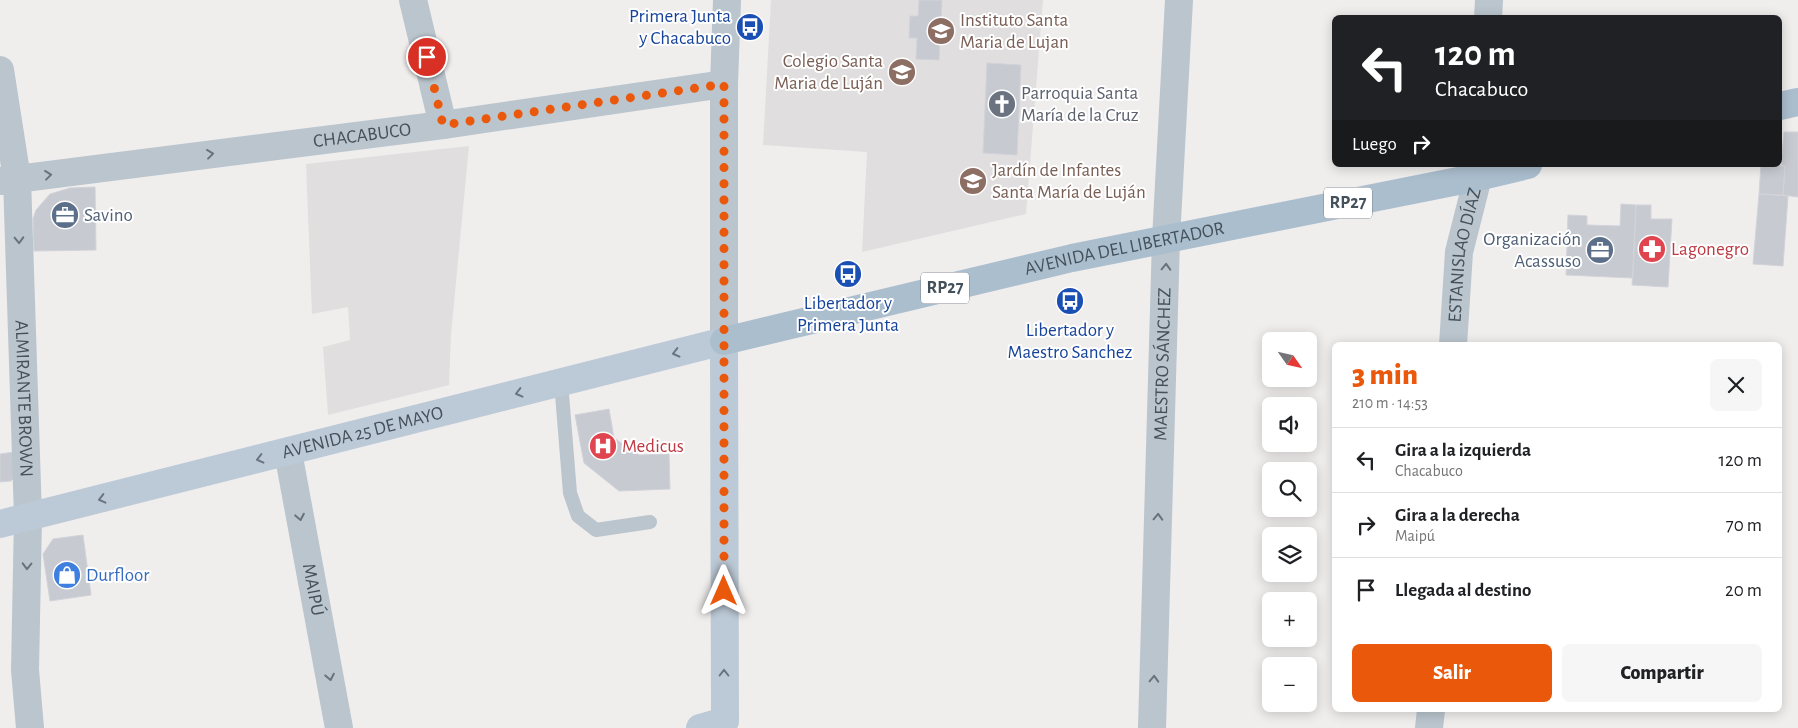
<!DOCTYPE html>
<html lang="es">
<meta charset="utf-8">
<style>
body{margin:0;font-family:"Alegreya Sans",sans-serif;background:#f6f6f6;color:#202124;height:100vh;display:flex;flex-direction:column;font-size:19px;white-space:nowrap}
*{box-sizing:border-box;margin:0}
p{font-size:16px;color:#757577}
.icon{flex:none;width:28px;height:28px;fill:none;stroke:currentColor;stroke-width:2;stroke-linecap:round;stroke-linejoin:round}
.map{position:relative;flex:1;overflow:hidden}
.details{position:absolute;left:1332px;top:342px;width:450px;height:370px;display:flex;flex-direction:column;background:#fff;border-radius:8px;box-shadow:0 2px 12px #0003}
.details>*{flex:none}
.guide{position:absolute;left:1332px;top:15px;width:450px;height:152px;border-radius:8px;box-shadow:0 2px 12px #0003;background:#202124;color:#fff;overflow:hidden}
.needle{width:32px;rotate:124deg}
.tools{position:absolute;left:1262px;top:332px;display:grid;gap:10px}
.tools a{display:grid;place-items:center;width:55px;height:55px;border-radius:8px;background:#fff;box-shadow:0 2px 12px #0003;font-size:25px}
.pin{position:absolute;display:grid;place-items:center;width:42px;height:42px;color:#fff;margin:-21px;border:2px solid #fff;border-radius:50%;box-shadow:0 1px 5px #0007}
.me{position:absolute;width:55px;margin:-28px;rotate:0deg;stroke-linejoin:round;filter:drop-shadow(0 0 4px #0008)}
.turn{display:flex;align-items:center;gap:18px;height:105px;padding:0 20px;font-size:22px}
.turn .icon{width:65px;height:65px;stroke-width:2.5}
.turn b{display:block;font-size:35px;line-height:42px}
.then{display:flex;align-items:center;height:48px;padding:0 20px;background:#0003;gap:10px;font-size:19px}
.round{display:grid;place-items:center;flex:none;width:52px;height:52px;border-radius:8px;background:#f6f6f6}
.headline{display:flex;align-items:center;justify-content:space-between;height:85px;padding:0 20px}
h1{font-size:30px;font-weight:800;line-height:38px;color:#ea580c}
.button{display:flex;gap:10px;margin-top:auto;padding:10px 20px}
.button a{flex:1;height:58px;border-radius:8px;background:#ea580c;color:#fff;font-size:20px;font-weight:800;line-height:58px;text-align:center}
.button a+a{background:#f6f6f6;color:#202124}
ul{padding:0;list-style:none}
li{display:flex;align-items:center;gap:15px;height:65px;padding:0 20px;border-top:1px solid #e0e0e0}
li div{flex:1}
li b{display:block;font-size:19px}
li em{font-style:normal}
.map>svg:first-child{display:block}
.education{fill:#e1dedf}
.building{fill:#c7cad0;stroke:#d1d3d9}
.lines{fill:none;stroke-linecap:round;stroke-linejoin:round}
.service{stroke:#bac5cd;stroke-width:14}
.minor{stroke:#bac5cd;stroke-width:28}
.tertiary{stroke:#bac5cd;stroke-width:28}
.secondary{stroke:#bcc9d6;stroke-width:28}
.primary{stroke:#abbece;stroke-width:28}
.oneway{stroke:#67747d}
.oneway2{stroke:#687580}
.route{stroke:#ea580c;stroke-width:9;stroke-dasharray:0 16.2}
.labels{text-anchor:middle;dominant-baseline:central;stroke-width:4;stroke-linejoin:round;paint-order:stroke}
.shield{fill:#fff;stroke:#7c858c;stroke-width:1}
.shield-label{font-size:18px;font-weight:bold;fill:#44515b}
.transit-label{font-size:19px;fill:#164399;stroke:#fff}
.education-label{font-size:19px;fill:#785e54;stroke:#fff;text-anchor:start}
.worship-label{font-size:19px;fill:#5b616d;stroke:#fff;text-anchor:start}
.street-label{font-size:19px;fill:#44515b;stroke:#fff}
.service-label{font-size:19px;fill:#4e5e75;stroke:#fff;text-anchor:start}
.health-label{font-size:19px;fill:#be3a42;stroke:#fff;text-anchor:start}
.shop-label{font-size:19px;fill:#366cbe;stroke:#fff;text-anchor:start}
</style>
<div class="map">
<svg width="1798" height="728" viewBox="0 0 1798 728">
<rect width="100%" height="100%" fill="#f0eded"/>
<path class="education" d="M 771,0 L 1043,0 L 1026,214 L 862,252 L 867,152 L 763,145 Z
M 469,146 L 451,334 L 449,385 L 328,415 L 323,347 L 350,340 L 348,307 L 312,314 L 306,164 Z"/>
<path class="building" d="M 919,0 L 942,0 L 939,60 L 916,59 L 917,38 L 909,38 L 910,16 L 918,16 Z
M 987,63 L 1021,65 L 1017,155 L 983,153 Z
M 1784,132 L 1798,132 L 1798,197 L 1783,195 L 1785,166 L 1781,165 Z
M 1761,165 L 1785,166 L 1783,195 L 1759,194 Z
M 95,187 L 96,250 L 34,251 L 33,219 L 36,210 L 50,194 L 70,188 Z
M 1759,194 L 1788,196 L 1783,266 L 1753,264 Z
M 1621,204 L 1636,205 L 1633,278 L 1566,275 L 1568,215 L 1587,216 L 1587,225 L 1620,226 Z
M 1636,205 L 1651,205 L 1651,219 L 1672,219 L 1668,287 L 1632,285 Z
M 609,409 L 614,438 L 639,455 L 669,454 L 670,489 L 619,491 L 584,463 L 575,415 Z
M 14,452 L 16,476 L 11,481 L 0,482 L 0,454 Z
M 83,535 L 91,595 L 50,601 L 43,554 L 53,539 Z"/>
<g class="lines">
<path class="service" d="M 561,382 L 570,493 L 578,516 L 596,530 L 650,522"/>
<g class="minor">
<path d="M 413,0 L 443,125"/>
<path d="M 1488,18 L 1489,0"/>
<path id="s1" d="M 0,70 L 17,179 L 28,517 L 25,670 L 30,728"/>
<path id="s2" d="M 0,181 L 443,125 L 724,84"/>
<path id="s3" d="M 1453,345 L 1459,252 L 1478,177 L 1479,165"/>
<path id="s4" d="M 288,452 L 339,728"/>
<path id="s5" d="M 1152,728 L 1166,239 L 1179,0"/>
<path d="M 1429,728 L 1431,710"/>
</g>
<path class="tertiary" d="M 724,341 L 724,84 L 727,0"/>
<path class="secondary" id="s6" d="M 0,524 L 724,341 L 725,721 L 700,728"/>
<g class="primary">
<path d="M 1780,106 L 1798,102"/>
<path id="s7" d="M 724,341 L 1072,258 L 1478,177 L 1528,165"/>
</g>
</g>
<defs><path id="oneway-chevron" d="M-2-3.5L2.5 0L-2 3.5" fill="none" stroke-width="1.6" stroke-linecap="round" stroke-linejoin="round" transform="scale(1.25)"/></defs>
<g class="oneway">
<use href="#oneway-chevron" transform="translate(210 154) rotate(-7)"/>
<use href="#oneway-chevron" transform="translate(48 175) rotate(-7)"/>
<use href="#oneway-chevron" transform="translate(19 240) rotate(88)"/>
<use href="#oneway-chevron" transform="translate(1166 267) rotate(-88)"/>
<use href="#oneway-chevron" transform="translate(300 517) rotate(79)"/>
<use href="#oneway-chevron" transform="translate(1158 517) rotate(-88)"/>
<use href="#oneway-chevron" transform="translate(27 566) rotate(91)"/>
<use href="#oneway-chevron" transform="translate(330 677) rotate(79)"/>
<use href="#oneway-chevron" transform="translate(1154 679) rotate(-88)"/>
</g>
<g class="oneway2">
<use href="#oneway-chevron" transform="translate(676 353) rotate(166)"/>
<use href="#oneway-chevron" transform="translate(519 393) rotate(166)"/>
<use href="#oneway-chevron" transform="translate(260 459) rotate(166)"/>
<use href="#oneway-chevron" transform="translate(102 499) rotate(166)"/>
<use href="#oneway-chevron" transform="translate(724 673) rotate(-90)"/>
</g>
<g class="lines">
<path class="route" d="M 427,57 L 443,125 L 724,84 L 724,591"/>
</g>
<defs>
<symbol id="bus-disc" viewBox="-11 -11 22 22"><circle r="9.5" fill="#1a4fb4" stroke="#fff"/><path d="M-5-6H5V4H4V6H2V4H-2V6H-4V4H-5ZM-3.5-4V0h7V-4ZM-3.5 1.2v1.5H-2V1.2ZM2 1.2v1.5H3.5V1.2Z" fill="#fff"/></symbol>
<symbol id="school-disc" viewBox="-11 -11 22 22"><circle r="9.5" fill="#8d6e63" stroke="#fff"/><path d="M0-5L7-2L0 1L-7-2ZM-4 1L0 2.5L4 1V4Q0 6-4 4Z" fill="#fff"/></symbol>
<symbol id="church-disc" viewBox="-11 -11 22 22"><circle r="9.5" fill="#6b7280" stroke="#fff"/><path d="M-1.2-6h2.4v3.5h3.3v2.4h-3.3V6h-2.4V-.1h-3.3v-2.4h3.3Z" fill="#fff"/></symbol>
<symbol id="office-disc" viewBox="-11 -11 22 22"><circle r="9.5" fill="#5c6f8a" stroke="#fff"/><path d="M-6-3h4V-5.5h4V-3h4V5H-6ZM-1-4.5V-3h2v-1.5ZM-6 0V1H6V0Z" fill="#fff"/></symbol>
<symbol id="pharmacy-disc" viewBox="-11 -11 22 22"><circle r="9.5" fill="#e0444e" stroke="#fff"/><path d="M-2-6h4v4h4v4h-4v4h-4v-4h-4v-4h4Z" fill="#fff"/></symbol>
<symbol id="hospital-disc" viewBox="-11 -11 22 22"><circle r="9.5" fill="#e0444e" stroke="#fff"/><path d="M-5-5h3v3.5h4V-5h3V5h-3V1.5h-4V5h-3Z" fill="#fff"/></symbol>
<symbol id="shop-disc" viewBox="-11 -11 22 22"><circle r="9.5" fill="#3f7fe0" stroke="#fff"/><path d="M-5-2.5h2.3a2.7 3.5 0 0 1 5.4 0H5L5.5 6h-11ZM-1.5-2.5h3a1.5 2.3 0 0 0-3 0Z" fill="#fff"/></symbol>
</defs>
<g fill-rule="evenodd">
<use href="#bus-disc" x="734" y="11" width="32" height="32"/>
<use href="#school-disc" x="925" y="15" width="32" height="32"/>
<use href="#school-disc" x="886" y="56" width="32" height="32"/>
<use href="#church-disc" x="986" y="88" width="32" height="32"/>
<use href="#school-disc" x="957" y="165" width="32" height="32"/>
<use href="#office-disc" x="49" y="199" width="32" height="32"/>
<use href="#pharmacy-disc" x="1636" y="233" width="32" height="32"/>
<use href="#office-disc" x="1584" y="234" width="32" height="32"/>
<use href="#bus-disc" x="832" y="258" width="32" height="32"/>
<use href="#bus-disc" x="1054" y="285" width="32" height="32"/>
<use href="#hospital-disc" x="587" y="430" width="32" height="32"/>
<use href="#shop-disc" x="51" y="559" width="32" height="32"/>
</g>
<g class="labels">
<g class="shield">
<rect x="1324" y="187.5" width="48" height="31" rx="4"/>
<rect x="921" y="272.5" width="48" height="31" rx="4"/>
</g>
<g class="shield-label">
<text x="1348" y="203">RP27</text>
<text x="945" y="288">RP27</text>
</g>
<g class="transit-label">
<text x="731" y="16" text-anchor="end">Primera Junta<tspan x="731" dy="22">y Chacabuco</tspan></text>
<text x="848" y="303">Libertador y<tspan x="848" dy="22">Primera Junta</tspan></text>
<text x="1070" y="330">Libertador y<tspan x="1070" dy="22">Maestro Sanchez</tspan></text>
</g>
<g class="education-label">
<text x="960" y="20">Instituto Santa<tspan x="960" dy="22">Maria de Lujan</tspan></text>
<text x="883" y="61" text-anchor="end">Colegio Santa<tspan x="883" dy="22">Maria de Luján</tspan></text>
<text x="992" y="170">Jardín de Infantes<tspan x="992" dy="22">Santa María de Luján</tspan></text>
</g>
<g class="worship-label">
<text x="1021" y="93">Parroquia Santa<tspan x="1021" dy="22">María de la Cruz</tspan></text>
</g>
<g class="street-label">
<text stroke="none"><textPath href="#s2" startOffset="365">CHACABUCO</textPath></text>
<text stroke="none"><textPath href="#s7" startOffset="411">AVENIDA DEL LIBERTADOR</textPath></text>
<text stroke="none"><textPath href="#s3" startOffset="91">ESTANISLAO DÍAZ</textPath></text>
<text stroke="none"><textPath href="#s5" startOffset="364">MAESTRO SÁNCHEZ</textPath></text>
<text stroke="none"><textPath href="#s1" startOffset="330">ALMIRANTE BROWN</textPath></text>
<text stroke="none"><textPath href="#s6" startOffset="374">AVENIDA 25 DE MAYO</textPath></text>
<text stroke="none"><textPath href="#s4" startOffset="140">MAIPÚ</textPath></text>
</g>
<g class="service-label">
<text x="84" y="215">Savino</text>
<text x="1581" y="239" text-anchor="end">Organización<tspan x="1581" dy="22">Acassuso</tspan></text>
</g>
<g class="health-label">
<text x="1671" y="249">Lagonegro</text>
<text x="622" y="446">Medicus</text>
</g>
<g class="shop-label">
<text x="86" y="575">Durfloor</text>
</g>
</g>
</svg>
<div class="tools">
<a><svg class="needle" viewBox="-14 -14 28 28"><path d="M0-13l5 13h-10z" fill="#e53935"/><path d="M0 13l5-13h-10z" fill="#757577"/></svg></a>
<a><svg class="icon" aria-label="sound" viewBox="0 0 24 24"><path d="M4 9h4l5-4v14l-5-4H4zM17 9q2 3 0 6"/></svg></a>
<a><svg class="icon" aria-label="search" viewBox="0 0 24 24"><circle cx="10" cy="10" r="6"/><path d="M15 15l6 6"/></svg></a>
<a><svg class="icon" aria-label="layers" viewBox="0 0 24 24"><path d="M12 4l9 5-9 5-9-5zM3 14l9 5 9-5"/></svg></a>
<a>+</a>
<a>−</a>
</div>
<div class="pin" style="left:427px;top:57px;background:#d93025"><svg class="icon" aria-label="arrive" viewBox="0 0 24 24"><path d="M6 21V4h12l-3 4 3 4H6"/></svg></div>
<svg class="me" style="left:724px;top:591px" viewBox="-20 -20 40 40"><path d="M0-17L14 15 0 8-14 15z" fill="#ea580c" stroke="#fff" stroke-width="4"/></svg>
<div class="guide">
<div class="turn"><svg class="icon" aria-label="left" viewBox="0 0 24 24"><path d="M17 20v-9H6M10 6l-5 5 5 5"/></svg><div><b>120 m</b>Chacabuco</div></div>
<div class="then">Luego<svg class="icon" aria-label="right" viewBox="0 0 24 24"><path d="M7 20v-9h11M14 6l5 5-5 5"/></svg></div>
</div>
<section class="details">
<div class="headline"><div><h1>3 min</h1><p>210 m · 14:53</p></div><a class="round"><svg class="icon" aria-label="close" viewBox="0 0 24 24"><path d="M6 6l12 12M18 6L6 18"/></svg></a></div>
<ul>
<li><svg class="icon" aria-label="left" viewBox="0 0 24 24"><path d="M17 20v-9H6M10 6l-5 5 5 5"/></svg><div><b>Gira a la izquierda</b><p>Chacabuco</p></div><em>120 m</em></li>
<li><svg class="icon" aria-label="right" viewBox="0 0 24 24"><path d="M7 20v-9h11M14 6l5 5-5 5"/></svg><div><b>Gira a la derecha</b><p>Maipú</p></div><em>70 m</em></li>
<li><svg class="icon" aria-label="arrive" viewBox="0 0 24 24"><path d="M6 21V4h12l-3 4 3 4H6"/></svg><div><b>Llegada al destino</b></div><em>20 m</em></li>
</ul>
<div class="button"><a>Salir</a><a>Compartir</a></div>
</section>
</div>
